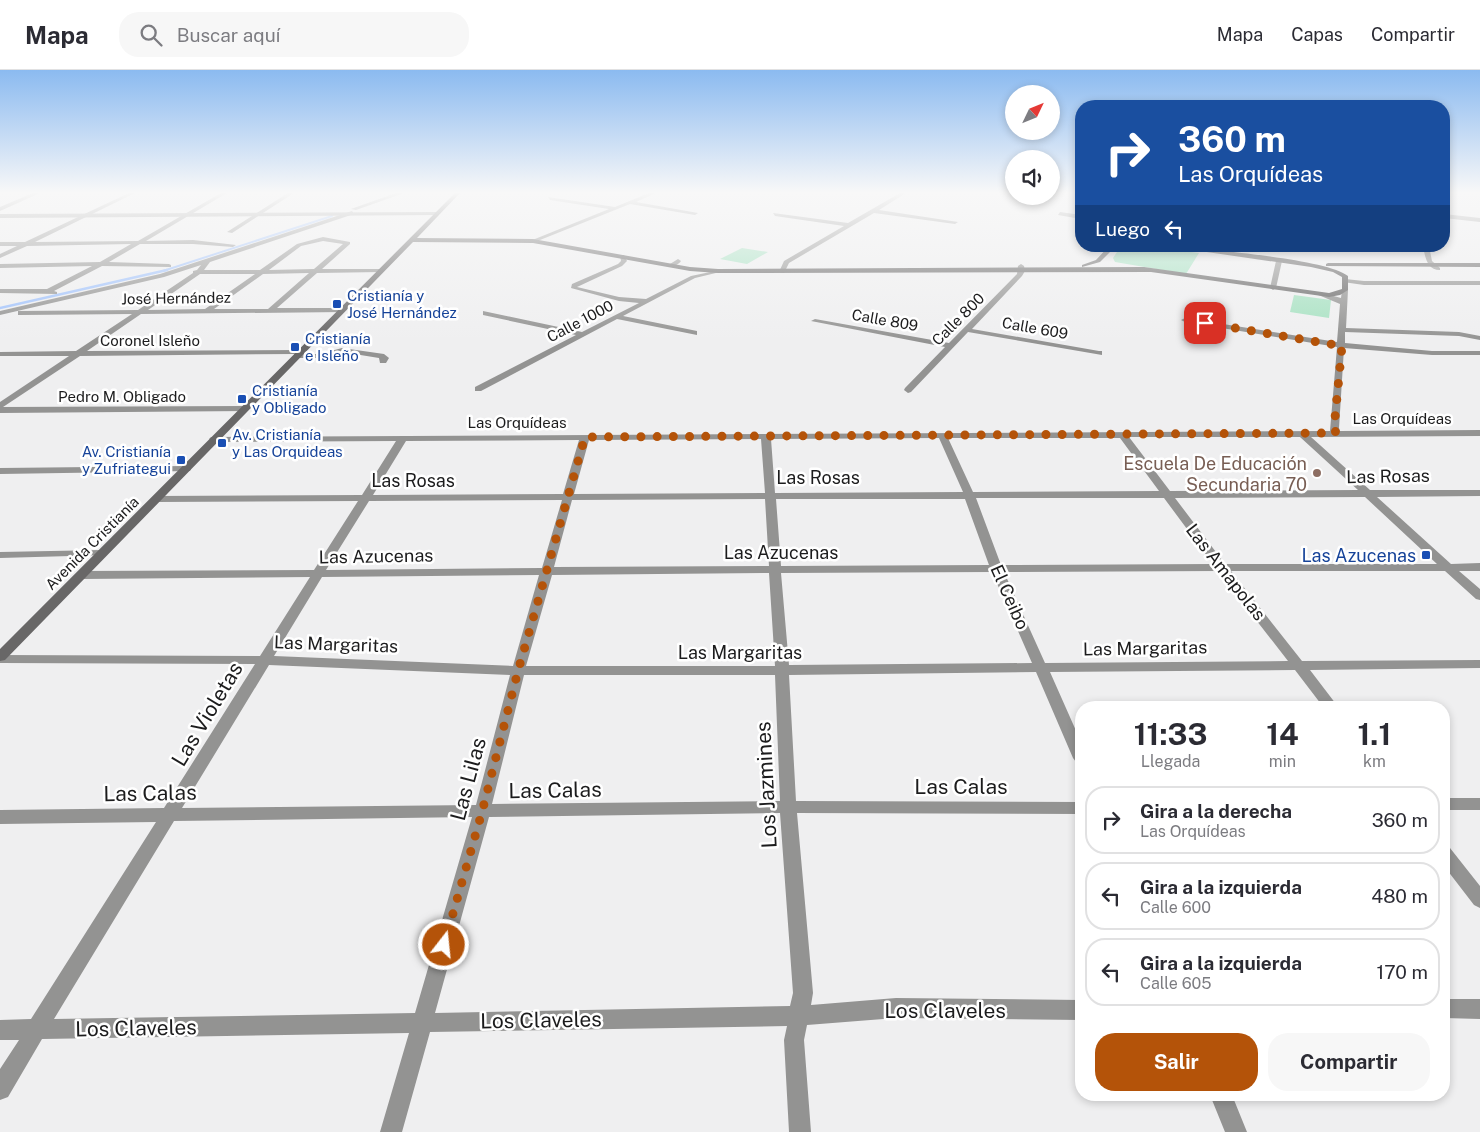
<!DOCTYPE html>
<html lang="es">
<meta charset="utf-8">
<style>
body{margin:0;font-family:"Public Sans",sans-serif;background:#f7f7f7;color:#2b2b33;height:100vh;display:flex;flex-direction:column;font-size:19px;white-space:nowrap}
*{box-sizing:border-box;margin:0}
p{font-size:16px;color:#7c7c81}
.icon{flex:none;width:28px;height:28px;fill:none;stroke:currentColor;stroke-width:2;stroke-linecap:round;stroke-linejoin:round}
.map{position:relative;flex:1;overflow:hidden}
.sheet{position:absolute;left:1075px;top:631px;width:375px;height:400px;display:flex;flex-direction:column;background:#fff;border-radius:20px;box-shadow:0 2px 8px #0003}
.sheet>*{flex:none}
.hud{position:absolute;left:1075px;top:30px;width:375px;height:152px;border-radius:20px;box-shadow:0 2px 8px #0003;background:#1a4fa0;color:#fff;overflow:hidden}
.needle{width:32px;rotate:47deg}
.controls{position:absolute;left:1005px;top:15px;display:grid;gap:10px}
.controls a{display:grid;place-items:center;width:55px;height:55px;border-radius:50%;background:#fff;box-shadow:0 2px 8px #0003;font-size:25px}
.pin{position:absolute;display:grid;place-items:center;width:42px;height:42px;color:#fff;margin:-21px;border-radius:10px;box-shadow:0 2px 8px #0006}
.me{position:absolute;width:55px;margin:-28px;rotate:16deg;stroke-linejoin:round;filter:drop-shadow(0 0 4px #0008)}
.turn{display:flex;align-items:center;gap:18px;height:105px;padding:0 20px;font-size:22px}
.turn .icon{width:65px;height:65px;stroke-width:2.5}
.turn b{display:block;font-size:35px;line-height:42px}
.then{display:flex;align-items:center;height:48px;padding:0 20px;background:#0003;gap:10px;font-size:19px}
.eta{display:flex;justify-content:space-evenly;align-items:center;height:85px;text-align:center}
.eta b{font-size:30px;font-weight:700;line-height:35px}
.primary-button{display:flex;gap:10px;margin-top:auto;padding:10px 20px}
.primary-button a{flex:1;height:58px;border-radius:20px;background:#b45309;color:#fff;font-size:20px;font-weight:700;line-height:58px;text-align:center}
.primary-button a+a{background:#f7f7f7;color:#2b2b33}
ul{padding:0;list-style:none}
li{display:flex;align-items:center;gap:15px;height:68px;margin:0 10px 8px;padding:0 10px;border:2px solid #e1e1e2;border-radius:20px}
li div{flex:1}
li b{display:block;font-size:19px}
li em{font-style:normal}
header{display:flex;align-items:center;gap:30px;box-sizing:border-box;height:70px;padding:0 25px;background:#fff;border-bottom:1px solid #e1e1e2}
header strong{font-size:24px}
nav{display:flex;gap:28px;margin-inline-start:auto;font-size:18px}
.search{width:350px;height:45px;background:#f7f7f7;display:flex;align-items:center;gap:12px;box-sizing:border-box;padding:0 18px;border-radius:20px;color:#7c7c81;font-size:19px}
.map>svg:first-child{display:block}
.green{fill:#a6e1c1}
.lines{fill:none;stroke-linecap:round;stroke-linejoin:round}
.stream-far1{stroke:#a0c2fc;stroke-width:2}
.stream{stroke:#a0c2fc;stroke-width:2.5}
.minor{fill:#939392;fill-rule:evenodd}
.tertiary{fill:#939392;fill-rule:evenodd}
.secondary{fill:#686767;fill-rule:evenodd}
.route{stroke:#b45309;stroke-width:9;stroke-dasharray:0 16.2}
.transit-dot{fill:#1a4fb4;stroke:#fff;stroke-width:2}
.education-dot{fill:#8d6e63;stroke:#fff;stroke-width:2}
.labels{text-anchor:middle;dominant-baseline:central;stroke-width:5;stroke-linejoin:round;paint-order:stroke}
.far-transit-label{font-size:15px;fill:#164399;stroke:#fff;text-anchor:start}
.far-street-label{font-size:15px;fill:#1c1c1d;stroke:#fff}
.education-label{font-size:18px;fill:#785e54;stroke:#fff;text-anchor:end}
.street-label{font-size:18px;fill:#1c1c1d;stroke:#fff}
.transit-label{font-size:18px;fill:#164399;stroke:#fff;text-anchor:end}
.near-street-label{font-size:21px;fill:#1c1c1d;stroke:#fff}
</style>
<header>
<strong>Mapa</strong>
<div class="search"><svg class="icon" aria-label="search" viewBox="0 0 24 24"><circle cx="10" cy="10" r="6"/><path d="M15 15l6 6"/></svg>Buscar aquí</div>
<nav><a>Mapa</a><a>Capas</a><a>Compartir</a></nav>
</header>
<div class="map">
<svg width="1480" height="1062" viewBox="0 0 1480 1062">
<rect width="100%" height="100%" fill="#efeff0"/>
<path class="green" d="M 1124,176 L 1148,176 L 1199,183 L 1186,204 L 1115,192 L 1113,188 L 1119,179 Z
M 742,178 L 768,182 L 747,194 L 720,189 Z
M 1294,225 L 1331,230 L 1329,248 L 1290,242 Z"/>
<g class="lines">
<path class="stream-far1" d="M 163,201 L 332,146"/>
<path class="stream" d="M 0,238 L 167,200"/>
<path class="minor" d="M 33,123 L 40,123 L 0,141 L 0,137 Z
M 129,123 L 135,123 L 35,172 L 138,171 L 221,123 L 227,123 L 146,171 L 193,170 L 236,175 L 233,177 L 193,174 L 140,174 L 109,192 L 169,194 L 171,195 L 171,197 L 102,196 L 54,221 L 57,222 L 57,224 L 0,223 L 0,219 L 47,219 L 92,196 L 0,198 L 0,194 L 100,192 L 131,174 L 27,176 L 0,188 L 0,184 L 17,176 L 0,176 L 0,172 L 25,172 Z
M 288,123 L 294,123 L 232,163 L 227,162 Z
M 649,123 L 656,123 L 636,132 L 698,143 L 695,145 L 630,134 L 535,172 L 530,171 L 609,139 L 550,130 L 548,127 L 615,137 Z
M 900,123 L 906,123 L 879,140 L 958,152 L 955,154 L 874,143 L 789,193 L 784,203 L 779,202 L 784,191 L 844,156 L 775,146 L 773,143 L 848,153 Z
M 352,141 L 354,144 L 210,192 L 204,200 L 260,200 L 297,174 L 323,167 L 350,172 L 350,174 L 322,199 L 379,199 L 381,200 L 381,202 L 317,203 L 277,238 L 341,238 L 345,240 L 344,242 L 141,244 L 87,281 L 301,280 L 304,280 L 304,284 L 320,284 L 342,278 L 384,284 L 389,288 L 386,293 L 380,293 L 379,288 L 342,282 L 320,288 L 294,288 L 294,284 L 80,286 L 0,339 L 0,332 L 69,286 L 0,286 L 0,282 L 76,281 L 132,244 L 21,245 L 18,245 L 18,241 L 138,240 L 193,203 L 193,201 L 197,200 L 201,195 L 164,207 L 0,245 L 0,241 L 160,204 ZM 323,171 L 343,174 L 314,199 L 269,200 L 301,176 ZM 309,203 L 268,239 L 214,239 L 263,204 ZM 200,204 L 255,204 L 205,239 L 148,240 Z
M 1060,142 L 1081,145 L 1081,149 L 1058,145 Z
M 1444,144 L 1480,148 L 1480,152 L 1444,148 Z
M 1423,176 L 1429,176 L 1432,191 L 1440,198 L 1440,200 C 1427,200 1425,187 1423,176 Z
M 620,185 L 624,185 L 627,191 L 622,196 L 577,217 L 619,227 L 646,229 L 691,206 L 720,200 L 720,202 L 695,208 L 623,246 L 697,261 L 697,265 L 617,249 L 481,321 L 475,321 L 475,317 L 576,265 L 483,245 L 483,241 L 582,262 L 639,233 L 619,231 L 571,218 L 572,214 L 618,194 L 621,191 Z
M 678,189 L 681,191 C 679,194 674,197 670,196 L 670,194 Z
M 1279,189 L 1282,191 L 1276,218 L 1273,220 L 1270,218 L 1276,191 Z
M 1021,194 L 1024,196 L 1025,201 L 1022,206 L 972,259 L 1099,281 L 1102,281 L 1102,285 L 968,262 L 911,322 L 908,323 L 904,320 L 905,318 L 945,277 L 811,251 L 815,249 L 949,273 L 1017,204 L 1018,196 Z
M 1345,209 L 1364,211 L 1480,211 L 1480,215 L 1364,215 L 1343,212 L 1343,210 Z
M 1345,218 L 1348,220 L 1346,258 L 1459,262 L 1480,266 L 1480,270 L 1459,266 L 1345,262 L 1345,273 L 1432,281 L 1480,281 L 1480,285 L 1432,285 L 1344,278 L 1339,358 L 1340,361 L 1480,360 L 1480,366 L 1311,367 L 1370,420 L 1480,420 L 1480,426 L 1377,427 L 1451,494 L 1480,493 L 1480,501 L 1459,501 L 1480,519 L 1480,530 L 1476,529 L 1445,501 L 1231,501 L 1302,591 L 1480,590 L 1480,598 L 1310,600 L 1339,638 L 1324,638 L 1295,600 L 1050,602 L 1081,672 L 1081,694 L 1076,692 L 1073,688 L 1036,602 L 789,605 L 796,731 L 1081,732 L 1081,744 L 797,743 L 813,923 L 811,935 L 896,928 L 1081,930 L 1081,950 L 896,948 L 807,955 L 804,970 L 811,1062 L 789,1062 L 784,970 L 787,956 L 430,962 L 402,1062 L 380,1062 L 409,963 L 42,969 L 8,1027 L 0,1030 L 0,999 L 19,970 L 0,970 L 0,950 L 31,949 L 156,752 L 0,754 L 0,740 L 164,738 L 255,594 L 0,593 L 0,585 L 260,586 L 310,507 L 82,509 L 76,505 L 82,501 L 314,500 L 358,431 L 156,432 L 151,429 L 156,426 L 362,425 L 396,371 L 214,372 L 209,369 L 211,367 L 1330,361 L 1337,277 L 1185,252 L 1181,250 L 1185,248 L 1337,272 L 1340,234 L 1316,224 L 1319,222 L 1341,228 L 1342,220 ZM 1129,367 L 1300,367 L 1358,420 L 1170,421 ZM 939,368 L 963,422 L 775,423 L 771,369 ZM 948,368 L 1120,368 L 1159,421 L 973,422 ZM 761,369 L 765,423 L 574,424 L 589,370 ZM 579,370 L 563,424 L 373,425 L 406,371 ZM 1365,427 L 1437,494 L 1225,494 L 1175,428 ZM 976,428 L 1164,428 L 1213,494 L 1001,495 ZM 765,429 L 769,496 L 554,497 L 572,430 ZM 776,429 L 965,429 L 989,495 L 781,496 ZM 562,430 L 542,498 L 326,500 L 369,431 ZM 1218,501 L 1288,591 L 1045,593 L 1004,502 ZM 992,502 L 1032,593 L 789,595 L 781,503 ZM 769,503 L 775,596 L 526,596 L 552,505 ZM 539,505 L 513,596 L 274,586 L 322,507 ZM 269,595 L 510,605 L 476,735 L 182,738 ZM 524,605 L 775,605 L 780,731 L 492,734 ZM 780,743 L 793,923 L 790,936 L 435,943 L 489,747 ZM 472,747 L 415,943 L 54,949 L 174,751 Z
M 186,396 L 191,399 L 190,401 L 0,404 L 0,398 Z
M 102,480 L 106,481 L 108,483 L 106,485 L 0,488 L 0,482 Z
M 1444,728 L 1480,728 L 1480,740 L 1444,740 Z
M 1444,776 L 1450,778 L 1480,816 L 1480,838 L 1474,835 L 1444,796 Z
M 1444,929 L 1480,929 L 1480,949 L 1444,948 Z
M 1210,1025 L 1232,1025 L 1247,1062 L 1225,1062 Z"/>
<path class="tertiary" d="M 396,123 L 404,123 L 356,140 L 351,139 Z
M 439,142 L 437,145 L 0,148 L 0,144 Z
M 245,336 L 248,337 L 248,341 L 0,343 L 0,337 Z"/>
<path class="secondary" d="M 455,123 L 460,123 L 417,168 L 533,169 L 690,197 L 718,199 L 1144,197 L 1329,223 L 1342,219 L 1342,207 L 1333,202 L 1311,197 L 1165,176 L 1184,176 C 1216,181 1327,189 1348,206 L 1348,220 L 1340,225 L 1329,227 L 1151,202 L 718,203 L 690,201 L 533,173 L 413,172 L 5,590 L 0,591 L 0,579 Z
M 1109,176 L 1116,176 L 1100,192 L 1082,197 L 1082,195 L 1096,190 Z
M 1328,193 L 1480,193 L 1480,197 L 1326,196 L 1326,194 Z"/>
</g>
<linearGradient id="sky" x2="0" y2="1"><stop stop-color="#8bbaf0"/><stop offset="0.45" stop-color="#f8f8f8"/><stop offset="1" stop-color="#f8f8f8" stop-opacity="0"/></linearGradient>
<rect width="1480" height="272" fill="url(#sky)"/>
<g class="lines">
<path class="route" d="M 444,875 L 482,742 L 518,601 L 585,367 L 1336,363 L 1334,358 L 1342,276 L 1205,253"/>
</g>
<g class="transit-dot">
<rect x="332" y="229" width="10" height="10" rx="2.5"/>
<rect x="290" y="272" width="10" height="10" rx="2.5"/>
<rect x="237" y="324" width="10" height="10" rx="2.5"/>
<rect x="217" y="368" width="10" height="10" rx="2.5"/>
<rect x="176" y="385" width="10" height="10" rx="2.5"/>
<rect x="1421" y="480" width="10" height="10" rx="2.5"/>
</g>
<circle class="education-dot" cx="1317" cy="403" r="5"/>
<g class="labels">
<g class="far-transit-label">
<text x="347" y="225">Cristianía y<tspan x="347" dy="17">José Hernández</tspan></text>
<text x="305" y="268">Cristianía<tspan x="305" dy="17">e Isleño</tspan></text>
<text x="252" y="320">Cristianía<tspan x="252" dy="17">y Obligado</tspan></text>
<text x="232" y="364">Av. Cristianía<tspan x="232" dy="17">y Las Orquideas</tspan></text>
<text x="171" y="381" text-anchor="end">Av. Cristianía<tspan x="171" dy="17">y Zufriategui</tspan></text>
</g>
<g class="far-street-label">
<text transform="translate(176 228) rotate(-1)">José Hernández</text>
<text transform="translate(958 249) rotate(-45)">Calle 800</text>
<text transform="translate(885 250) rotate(10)">Calle 809</text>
<text transform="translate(580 251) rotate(-28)">Calle 1000</text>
<text transform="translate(1035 258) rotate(10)">Calle 609</text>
<text x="150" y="270">Coronel Isleño</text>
<text x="122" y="326">Pedro M. Obligado</text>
<text x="1402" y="348">Las Orquídeas</text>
<text x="517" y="352">Las Orquídeas</text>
<text transform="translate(92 473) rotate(-45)">Avenida Cristianía</text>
</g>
<g class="education-label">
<text x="1307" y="393">Escuela De Educación<tspan x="1307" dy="21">Secundaria 70</tspan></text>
</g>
<g class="street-label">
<text transform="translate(1388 406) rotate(-1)">Las Rosas</text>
<text x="818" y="407">Las Rosas</text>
<text x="413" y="410">Las Rosas</text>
<text x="781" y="482">Las Azucenas</text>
<text transform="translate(376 486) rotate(-1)">Las Azucenas</text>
<text transform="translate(1226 502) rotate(52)">Las Amapolas</text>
<text transform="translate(1010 527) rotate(66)">El Ceibo</text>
<text transform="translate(336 574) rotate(2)">Las Margaritas</text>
<text transform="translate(1145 578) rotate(-1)">Las Margaritas</text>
<text x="740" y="582">Las Margaritas</text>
</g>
<g class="transit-label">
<text x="1416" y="485">Las Azucenas</text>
</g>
<g class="near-street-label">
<text transform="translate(207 644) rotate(-59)">Las Violetas</text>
<text transform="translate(468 709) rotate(-75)">Las Lilas</text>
<text transform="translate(766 715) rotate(-93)">Los Jazmines</text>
<text x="961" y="716">Las Calas</text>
<text transform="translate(555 720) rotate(-1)">Las Calas</text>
<text transform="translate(150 723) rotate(-1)">Las Calas</text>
<text x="945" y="940">Los Claveles</text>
<text transform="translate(541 950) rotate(-1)">Los Claveles</text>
<text transform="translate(136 958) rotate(-1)">Los Claveles</text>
</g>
</g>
</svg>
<div class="controls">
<a><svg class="needle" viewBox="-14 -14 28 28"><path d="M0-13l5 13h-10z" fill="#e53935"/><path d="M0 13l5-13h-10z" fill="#7c7c81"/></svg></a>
<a><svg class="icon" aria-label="sound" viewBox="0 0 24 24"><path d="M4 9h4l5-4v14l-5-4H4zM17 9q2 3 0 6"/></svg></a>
</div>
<div class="pin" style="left:1205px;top:253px;background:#d93025"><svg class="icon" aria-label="arrive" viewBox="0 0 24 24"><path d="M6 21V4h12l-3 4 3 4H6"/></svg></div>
<svg class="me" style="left:444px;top:875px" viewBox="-20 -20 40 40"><circle r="17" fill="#b45309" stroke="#fff" stroke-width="3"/><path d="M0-11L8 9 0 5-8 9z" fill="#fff"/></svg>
<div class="hud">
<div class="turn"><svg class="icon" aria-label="right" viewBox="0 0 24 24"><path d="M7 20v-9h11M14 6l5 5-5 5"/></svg><div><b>360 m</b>Las Orquídeas</div></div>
<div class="then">Luego<svg class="icon" aria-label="left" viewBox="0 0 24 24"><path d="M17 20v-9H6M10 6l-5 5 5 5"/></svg></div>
</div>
<section class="sheet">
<div class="eta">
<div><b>11:33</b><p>Llegada</p></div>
<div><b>14</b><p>min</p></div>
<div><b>1.1</b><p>km</p></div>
</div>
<ul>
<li><svg class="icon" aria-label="right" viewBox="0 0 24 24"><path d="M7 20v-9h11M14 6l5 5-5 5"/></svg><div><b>Gira a la derecha</b><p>Las Orquídeas</p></div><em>360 m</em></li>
<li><svg class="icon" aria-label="left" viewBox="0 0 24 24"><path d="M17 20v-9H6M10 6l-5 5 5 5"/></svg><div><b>Gira a la izquierda</b><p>Calle 600</p></div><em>480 m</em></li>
<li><svg class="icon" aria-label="left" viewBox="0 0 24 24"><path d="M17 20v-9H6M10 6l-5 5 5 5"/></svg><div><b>Gira a la izquierda</b><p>Calle 605</p></div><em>170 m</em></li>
</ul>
<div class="primary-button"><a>Salir</a><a>Compartir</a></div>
</section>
</div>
